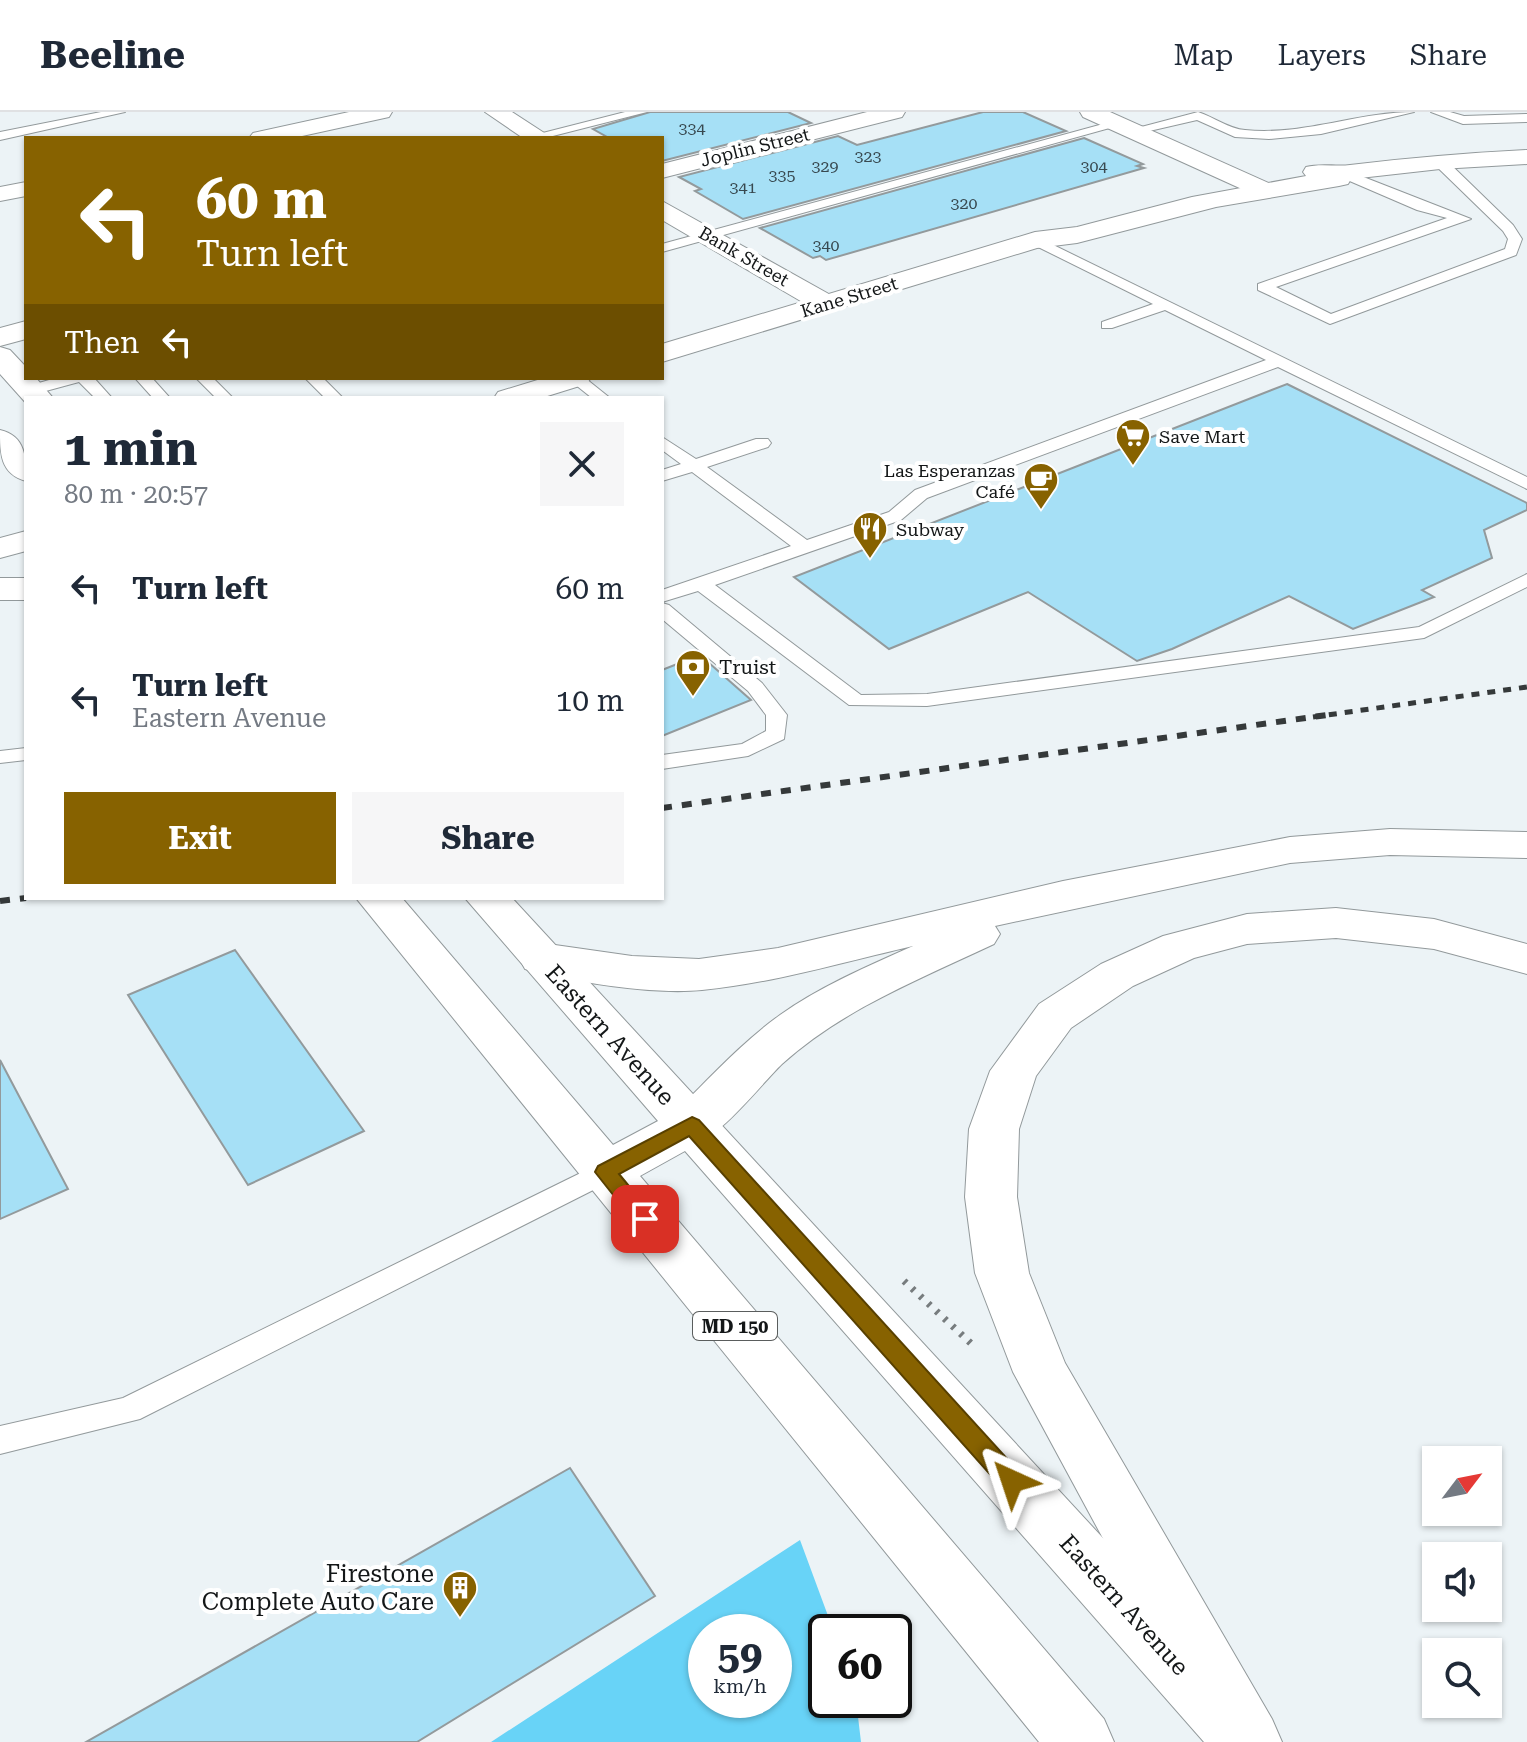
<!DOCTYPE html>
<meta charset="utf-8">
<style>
body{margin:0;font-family:"Roboto Serif",serif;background:#f6f6f7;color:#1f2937;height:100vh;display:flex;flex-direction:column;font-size:30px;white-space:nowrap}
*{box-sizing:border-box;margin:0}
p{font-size:26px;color:#747a83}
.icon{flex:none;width:44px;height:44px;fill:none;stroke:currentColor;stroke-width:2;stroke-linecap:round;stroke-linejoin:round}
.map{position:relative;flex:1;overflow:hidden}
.drawer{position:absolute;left:24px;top:284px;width:640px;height:504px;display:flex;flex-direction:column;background:#fff;border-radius:0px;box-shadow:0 2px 6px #0004}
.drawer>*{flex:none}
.guide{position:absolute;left:24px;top:24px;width:640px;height:244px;border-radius:0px;box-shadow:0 2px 6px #0004;background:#876200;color:#fff;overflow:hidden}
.needle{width:52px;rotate:58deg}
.controls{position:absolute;left:1422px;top:1334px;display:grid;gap:16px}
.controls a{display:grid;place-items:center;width:80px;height:80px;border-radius:0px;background:#fff;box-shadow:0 2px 6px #0004;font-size:40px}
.speed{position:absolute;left:688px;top:1502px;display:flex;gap:16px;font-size:40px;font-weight:700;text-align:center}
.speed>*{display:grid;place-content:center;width:104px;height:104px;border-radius:50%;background:#fff;box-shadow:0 2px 6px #0004;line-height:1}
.speed small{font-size:20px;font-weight:400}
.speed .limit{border:4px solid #111;border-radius:12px;background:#fff;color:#111}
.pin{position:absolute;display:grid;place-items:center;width:68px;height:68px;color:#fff;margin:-34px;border-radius:16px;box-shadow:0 4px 12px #0006}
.me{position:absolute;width:88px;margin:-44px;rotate:318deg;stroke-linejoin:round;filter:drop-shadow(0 0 6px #0008)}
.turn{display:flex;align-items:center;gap:28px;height:168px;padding:0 40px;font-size:36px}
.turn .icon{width:104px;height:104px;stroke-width:2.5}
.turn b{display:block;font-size:56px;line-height:68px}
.then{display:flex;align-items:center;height:76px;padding:0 40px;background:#0003;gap:16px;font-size:30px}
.round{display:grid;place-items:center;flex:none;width:84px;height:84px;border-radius:0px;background:#f6f6f7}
.headline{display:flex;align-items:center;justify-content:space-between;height:136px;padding:0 40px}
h1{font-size:48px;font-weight:700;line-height:60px}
.button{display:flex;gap:16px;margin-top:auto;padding:16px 40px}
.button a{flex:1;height:92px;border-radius:0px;background:#876200;color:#fff;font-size:32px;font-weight:700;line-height:92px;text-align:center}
.button a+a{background:#f6f6f7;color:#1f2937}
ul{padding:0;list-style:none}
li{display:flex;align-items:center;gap:24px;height:112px;padding:0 40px}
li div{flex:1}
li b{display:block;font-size:30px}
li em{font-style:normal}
header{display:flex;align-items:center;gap:48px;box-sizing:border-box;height:112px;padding:0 40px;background:#fff;border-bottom:2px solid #e0e1e3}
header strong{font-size:38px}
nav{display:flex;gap:44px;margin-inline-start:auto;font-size:28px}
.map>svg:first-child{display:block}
.forest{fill:#68d3f7;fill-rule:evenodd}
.building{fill:#a6e0f6;stroke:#939a9c;stroke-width:2}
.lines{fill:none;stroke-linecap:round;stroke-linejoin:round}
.service-casing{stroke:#92999b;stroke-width:2}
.minor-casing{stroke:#92999b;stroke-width:2}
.secondary-casing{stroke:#92999b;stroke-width:2}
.primary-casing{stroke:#92999b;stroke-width:2}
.motorway-casing{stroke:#92999b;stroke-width:2}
.path{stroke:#777c7e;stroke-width:7;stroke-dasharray:3 8;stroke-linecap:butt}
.service{fill:#fff;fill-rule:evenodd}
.minor{fill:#fff;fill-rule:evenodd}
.secondary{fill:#fff;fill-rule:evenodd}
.primary{fill:#fff;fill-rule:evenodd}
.motorway{fill:#fff;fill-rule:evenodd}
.rail-far1{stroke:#35393a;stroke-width:5;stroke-dasharray:8 8;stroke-linecap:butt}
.rail{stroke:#35393a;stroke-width:6;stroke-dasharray:10 10;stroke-linecap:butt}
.route{fill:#876200;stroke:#584000;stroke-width:2}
.labels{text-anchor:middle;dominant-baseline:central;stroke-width:8;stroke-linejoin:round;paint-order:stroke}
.number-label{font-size:16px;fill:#384950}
.far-street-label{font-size:18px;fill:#141718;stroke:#fff}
.far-poi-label{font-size:18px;fill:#141718;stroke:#fff;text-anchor:start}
.shield{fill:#fff;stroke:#5a5d5d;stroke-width:2}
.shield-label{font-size:18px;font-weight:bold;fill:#141718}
.poi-label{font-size:20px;fill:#141718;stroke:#fff;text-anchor:start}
.near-street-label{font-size:24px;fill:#141718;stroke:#fff}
.near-poi-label{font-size:24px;fill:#141718;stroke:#fff;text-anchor:end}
</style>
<header>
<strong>Beeline</strong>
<nav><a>Map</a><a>Layers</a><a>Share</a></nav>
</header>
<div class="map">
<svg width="1527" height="1630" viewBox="0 0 1527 1630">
<rect width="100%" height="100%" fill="#ecf3f6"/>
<path class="forest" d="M 800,1428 L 834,1520 L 826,1520 L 826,1588 L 856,1588 L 861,1630 L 491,1630 ZM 706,1520 L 774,1520 L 774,1588 L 706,1588 Z"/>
<path class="building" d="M 650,0 L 788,0 L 811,11 L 662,49 L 662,26 L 609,26 L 593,17 Z
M 983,0 L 1023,0 L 1066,19 L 743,107 L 695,79 L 701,77 L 679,65 L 838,24 L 857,33 Z
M 1084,26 L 1143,52 L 1137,54 L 1144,56 L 826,148 L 820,144 L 813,146 L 760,116 Z
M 1287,272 L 1527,391 L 1527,398 L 1484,418 L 1492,446 L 1422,478 L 1434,485 L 1353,517 L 1289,484 L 1172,537 L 1137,549 L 1028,480 L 889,537 L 794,465 Z
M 700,543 L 751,588 L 662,624 L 662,558 Z
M 235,838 L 364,1019 L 248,1073 L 128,883 Z
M 0,948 L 68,1077 L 0,1107 Z
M 570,1356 L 655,1484 L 417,1630 L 86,1630 Z"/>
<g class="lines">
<defs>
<path id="service" d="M 101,0 L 125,0 L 0,28 L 0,20 Z
M 625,0 L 647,0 L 545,26 L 523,26 Z
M 1198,0 C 1214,5 1229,17 1245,18 C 1303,24 1357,0 1414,0 L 1321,22 L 1269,27 L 1235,25 L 1197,8 L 1132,23 L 1126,19 Z
M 1431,0 L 1450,0 L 1464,4 L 1527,2 L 1527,10 L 1463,12 Z
M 1114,9 L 1124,12 L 662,140 L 662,132 Z
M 1435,47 L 1445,47 L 1513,113 L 1522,127 L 1516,143 L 1330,212 L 1258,178 L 1258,172 L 1447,106 L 1417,98 L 1338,64 L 1336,61 L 1343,57 L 1471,107 L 1276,175 L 1331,202 L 1505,137 L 1508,127 L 1503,119 L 1435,53 Z
M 1035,124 L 1527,365 L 1527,377 L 1278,255 L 927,386 L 901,408 L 715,473 L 861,583 L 927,582 L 1419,515 L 1527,462 L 1527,475 L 1424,526 L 927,594 L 849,593 L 698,479 L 662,490 L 662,478 L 791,434 L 692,360 L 662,369 L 662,358 L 681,352 L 662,338 L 662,325 L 696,347 L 756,327 L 768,327 L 771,331 L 768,335 L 707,355 L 807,428 L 889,400 L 915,378 L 1266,248 L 1165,198 L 1112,216 L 1102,216 L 1102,210 L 1153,192 L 1030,131 L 1030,125 Z
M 56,266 L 94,266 L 112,286 L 95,286 L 79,270 L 31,283 L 23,278 L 25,275 Z
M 135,266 L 152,266 L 170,286 L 153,286 Z
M 196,266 L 213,266 L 233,286 L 216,286 Z
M 305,266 L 323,266 L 343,286 L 325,286 Z
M 567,266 L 585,266 L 610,286 L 592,286 Z
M 662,491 L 669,493 L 762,571 L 787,603 L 784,627 L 748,644 L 662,657 L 662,643 L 742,632 L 766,619 L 766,603 L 748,579 L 662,507 Z
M 26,636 L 26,648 L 0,651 L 0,639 Z
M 605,1049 L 615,1053 L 619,1060 L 615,1067 L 140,1307 L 0,1342 L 0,1314 L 123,1286 Z"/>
<path id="minor" d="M 349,0 L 392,0 L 389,5 L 293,26 L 249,26 L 253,21 Z
M 485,0 L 512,0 L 552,26 L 523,26 Z
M 867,0 L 905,0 L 902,5 L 662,66 L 662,52 Z
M 1080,0 L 1110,0 L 1273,73 L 1276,78 L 1273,83 L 1255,83 L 1083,5 Z
M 26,70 L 26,84 L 0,89 L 0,75 Z
M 662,89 L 836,186 L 840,192 L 836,198 L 826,200 L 816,198 L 662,108 Z
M 26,209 L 26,227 L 0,234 L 0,216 Z"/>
<path id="secondary" d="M 1527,38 L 1527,52 L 1440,57 L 1351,67 L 1348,72 L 1339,74 L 1216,95 L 1077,131 L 1037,136 L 662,250 L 662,232 L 1035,120 L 1077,115 L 1192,85 L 1306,64 L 1303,60 L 1306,55 C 1321,51 1336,55 1350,53 C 1409,46 1468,41 1527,38 Z
M 544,266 L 591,266 L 586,272 L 541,286 L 494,286 L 498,280 Z"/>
<path id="primary" d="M 0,235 L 10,238 L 26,255 L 26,266 L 36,266 L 53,286 L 26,286 L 26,291 L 0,262 Z
M 0,318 C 26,324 26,346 26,369 C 0,362 0,341 0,318 Z
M 26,419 L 26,439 L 0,446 L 0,426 Z
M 0,466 L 26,466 L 26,488 L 0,488 Z
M 356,786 L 402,786 L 613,1033 L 658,1009 L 465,786 L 512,786 L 1270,1607 L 1280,1630 L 1204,1630 L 685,1039 L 640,1064 L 1104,1607 L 1114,1630 L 1039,1630 Z"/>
<path id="motorway" d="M 1390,717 L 1527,720 L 1527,746 L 1390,743 L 1290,751 L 995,814 L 1000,822 L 994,832 C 920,867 843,897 782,952 C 763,970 716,1031 692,1031 C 687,1031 679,1028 675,1026 L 667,1013 L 675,1000 C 709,967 741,931 780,903 C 821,874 868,854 913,834 C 843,850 774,871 702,878 C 654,883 572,870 525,857 L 519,846 L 525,835 L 541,831 L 632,844 L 699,847 L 778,836 L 1063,769 L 1290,725 Z
M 1336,796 L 1434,807 L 1527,832 L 1527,862 L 1434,837 L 1336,826 L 1247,832 L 1194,846 L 1133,874 L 1071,916 L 1036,964 L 1019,1017 L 1017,1085 L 1029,1161 L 1065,1251 L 1272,1607 L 1282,1630 L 1213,1630 L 1013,1260 L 975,1161 L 965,1085 L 969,1017 L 990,959 L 1039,892 L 1101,852 L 1163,824 L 1247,802 Z"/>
</defs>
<use href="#service" class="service-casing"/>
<use href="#minor" class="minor-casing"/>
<use href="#secondary" class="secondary-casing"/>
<use href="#primary" class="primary-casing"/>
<use href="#motorway" class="motorway-casing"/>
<path class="path" d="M 904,1169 L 976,1236"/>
<use href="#service" class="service"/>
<use href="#minor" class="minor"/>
<use href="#secondary" class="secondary"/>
<use href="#primary" class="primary"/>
<use href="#motorway" class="motorway"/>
<path class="rail-far1" d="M 1313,605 L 1527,575"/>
<path class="rail" d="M 662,696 L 1327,603
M 0,789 L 26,786"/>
</g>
<path class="route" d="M 692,1005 L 699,1008 L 1020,1361 L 1024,1369 L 1020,1377 L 1012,1380 L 1003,1377 L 689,1024 L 619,1062 L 656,1107 L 653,1113 L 645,1116 L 637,1113 L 595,1060 L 598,1054 Z"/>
<defs>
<symbol id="supermarket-pin" viewBox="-11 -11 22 30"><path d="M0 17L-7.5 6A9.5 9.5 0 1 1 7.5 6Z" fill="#876200" stroke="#fff"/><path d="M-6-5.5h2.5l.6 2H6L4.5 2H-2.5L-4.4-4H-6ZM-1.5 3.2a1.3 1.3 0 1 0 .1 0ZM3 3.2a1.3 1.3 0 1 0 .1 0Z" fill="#fff"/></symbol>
<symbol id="cafe-pin" viewBox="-11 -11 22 30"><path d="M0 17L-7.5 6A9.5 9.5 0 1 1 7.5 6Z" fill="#876200" stroke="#fff"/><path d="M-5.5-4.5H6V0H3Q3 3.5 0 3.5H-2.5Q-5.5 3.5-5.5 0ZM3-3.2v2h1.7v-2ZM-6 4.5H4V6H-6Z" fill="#fff"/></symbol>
<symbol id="restaurant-pin" viewBox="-11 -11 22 30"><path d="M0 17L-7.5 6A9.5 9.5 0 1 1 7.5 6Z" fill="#876200" stroke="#fff"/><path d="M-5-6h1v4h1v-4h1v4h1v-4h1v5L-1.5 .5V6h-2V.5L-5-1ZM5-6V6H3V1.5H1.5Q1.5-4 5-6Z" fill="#fff"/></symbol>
<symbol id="bank-pin" viewBox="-11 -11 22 30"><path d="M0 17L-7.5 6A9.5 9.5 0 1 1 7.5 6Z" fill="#876200" stroke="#fff"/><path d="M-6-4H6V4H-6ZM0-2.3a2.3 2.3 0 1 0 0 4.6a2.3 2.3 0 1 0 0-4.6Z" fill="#fff"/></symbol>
<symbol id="building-pin" viewBox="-11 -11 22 30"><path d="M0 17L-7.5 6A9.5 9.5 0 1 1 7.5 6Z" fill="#876200" stroke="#fff"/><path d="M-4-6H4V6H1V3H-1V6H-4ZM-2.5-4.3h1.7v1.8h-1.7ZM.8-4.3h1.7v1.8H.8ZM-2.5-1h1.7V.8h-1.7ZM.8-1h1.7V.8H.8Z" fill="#fff"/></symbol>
</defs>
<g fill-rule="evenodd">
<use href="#supermarket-pin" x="1113" y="304" width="40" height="54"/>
<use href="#cafe-pin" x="1021" y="348" width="40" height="54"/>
<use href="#restaurant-pin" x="850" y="397" width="40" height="54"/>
<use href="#bank-pin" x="673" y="535" width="40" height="54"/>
<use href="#building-pin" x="440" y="1456" width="40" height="54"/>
</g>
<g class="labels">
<g class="number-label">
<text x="692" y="16">334</text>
<text x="868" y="44">323</text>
<text x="825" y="54">329</text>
<text x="1094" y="54">304</text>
<text x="782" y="63">335</text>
<text x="743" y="75">341</text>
<text x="964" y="91">320</text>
<text x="826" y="133">340</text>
</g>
<g class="far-street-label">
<text transform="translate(755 35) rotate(-14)">Joplin Street</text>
<text transform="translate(744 144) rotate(30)">Bank Street</text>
<text transform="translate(849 185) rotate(-17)">Kane Street</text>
</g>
<g class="far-poi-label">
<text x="1159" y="324">Save Mart</text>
<text x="1015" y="358" text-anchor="end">Las Esperanzas<tspan x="1015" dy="21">Café</tspan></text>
<text x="896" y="417">Subway</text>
</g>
<rect class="shield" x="693" y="1200" width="84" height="28" rx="6"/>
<g class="shield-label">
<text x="735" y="1214">MD 150</text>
</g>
<g class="poi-label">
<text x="719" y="555">Truist</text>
</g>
<g class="near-street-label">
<text transform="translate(610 923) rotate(48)">Eastern Avenue</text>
<text transform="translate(1124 1493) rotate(48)">Eastern Avenue</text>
</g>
<g class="near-poi-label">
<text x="434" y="1462">Firestone<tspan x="434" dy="28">Complete Auto Care</tspan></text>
</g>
</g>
</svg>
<div class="controls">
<a><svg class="needle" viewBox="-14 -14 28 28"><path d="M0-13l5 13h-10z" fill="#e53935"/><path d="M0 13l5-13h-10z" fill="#747a83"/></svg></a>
<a><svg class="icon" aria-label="sound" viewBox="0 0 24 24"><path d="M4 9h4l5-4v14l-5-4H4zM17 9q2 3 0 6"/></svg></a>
<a><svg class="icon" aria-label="search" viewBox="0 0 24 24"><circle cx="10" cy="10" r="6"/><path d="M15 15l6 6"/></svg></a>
</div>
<div class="speed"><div>59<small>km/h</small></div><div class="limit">60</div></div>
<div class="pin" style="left:645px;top:1107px;background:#d93025"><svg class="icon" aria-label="arrive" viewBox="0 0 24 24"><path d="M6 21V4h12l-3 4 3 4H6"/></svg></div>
<svg class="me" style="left:1012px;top:1369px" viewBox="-20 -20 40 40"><path d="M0-17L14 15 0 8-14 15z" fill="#876200" stroke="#fff" stroke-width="4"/></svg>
<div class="guide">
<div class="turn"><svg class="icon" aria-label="left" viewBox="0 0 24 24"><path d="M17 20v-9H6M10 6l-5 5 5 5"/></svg><div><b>60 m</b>Turn left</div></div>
<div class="then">Then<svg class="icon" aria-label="left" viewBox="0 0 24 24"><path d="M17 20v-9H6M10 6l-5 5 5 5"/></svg></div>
</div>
<section class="drawer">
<div class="headline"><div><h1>1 min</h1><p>80 m · 20:57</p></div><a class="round"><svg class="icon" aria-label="close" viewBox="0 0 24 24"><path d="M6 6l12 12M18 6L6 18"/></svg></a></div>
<ul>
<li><svg class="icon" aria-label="left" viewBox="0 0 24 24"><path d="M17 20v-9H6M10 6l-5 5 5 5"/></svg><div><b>Turn left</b></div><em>60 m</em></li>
<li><svg class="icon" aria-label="left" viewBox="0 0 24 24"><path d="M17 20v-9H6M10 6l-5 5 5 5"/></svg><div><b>Turn left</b><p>Eastern Avenue</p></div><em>10 m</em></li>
</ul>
<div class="button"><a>Exit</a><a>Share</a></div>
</section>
</div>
